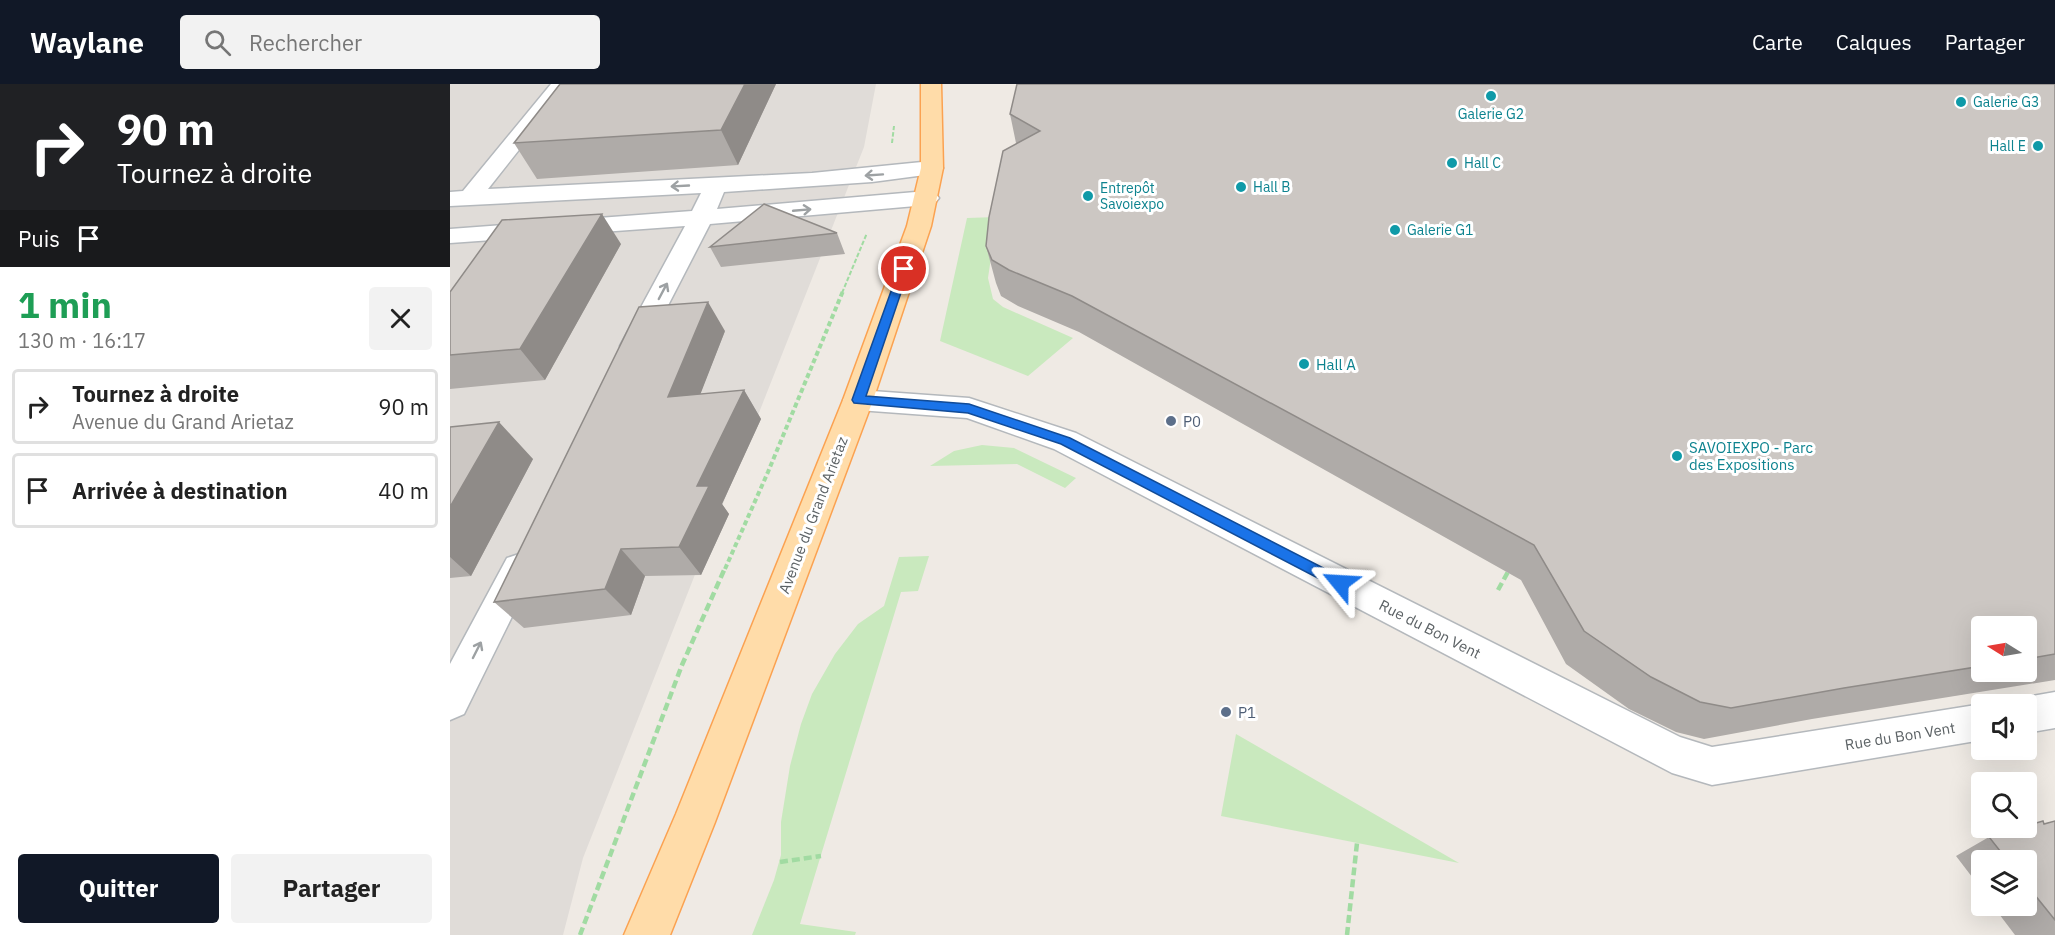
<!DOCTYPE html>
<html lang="fr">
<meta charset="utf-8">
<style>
body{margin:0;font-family:"IBM Plex Sans",sans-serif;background:#f2f2f2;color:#222;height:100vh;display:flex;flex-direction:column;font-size:22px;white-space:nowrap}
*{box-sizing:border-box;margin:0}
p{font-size:20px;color:#767676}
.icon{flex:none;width:33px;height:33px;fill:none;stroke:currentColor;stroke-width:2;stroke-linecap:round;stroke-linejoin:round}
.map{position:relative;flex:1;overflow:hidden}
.panel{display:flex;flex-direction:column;background:#fff;width:450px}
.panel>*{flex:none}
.top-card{background:#202124;color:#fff;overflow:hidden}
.needle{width:39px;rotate:281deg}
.controls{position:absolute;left:1521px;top:532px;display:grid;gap:12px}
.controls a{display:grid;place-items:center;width:66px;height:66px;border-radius:6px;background:#fff;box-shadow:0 6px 24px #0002;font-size:30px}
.pin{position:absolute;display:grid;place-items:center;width:51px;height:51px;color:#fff;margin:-26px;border:3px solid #fff;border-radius:50%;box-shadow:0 2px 6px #0007}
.me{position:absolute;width:66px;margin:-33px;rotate:297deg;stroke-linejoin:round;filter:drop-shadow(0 0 4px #0008)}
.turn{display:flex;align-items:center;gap:21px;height:126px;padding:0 18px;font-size:27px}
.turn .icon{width:78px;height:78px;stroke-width:2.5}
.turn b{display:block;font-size:42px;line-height:51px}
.then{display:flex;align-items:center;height:57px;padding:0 18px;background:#0003;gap:12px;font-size:22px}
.round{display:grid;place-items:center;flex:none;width:63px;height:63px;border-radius:6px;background:#f2f2f2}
.head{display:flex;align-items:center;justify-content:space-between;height:102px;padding:0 18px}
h1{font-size:36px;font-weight:700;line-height:45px;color:#1e9e55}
.primary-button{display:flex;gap:12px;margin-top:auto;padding:12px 18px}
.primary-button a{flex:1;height:69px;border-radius:6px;background:#111827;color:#fff;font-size:24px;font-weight:700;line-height:69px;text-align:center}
.primary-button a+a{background:#f2f2f2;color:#222}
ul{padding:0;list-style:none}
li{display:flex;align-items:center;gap:18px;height:75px;margin:0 12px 9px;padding:0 6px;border:3px solid #e0e0e0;border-radius:6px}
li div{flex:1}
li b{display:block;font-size:22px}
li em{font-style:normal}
header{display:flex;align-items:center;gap:36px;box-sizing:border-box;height:84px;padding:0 30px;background:#111827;color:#fff}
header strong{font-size:28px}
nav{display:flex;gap:33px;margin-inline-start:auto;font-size:21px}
.search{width:420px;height:54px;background:#f2f2f2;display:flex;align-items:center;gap:15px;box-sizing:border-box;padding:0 21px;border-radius:6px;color:#767676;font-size:22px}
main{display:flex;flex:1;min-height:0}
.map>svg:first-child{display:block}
.industrial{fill:#e0dcd8}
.green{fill:#c9e9be}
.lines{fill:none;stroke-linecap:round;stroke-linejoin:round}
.minor-casing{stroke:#b4b8bc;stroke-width:3}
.major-casing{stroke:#fba251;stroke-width:3}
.path-far2{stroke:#a1dba2;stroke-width:2;stroke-dasharray:4.5 2;stroke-linecap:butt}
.path-far1{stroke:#a1dba2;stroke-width:4;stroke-dasharray:5 3;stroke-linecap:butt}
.path{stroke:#a1dba2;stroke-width:4.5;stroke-dasharray:8 4;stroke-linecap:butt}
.minor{fill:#fff;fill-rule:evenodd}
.major{fill:#ffdca9;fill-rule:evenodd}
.wall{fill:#afaba8;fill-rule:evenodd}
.shaded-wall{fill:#8f8b88}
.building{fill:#ccc7c3;stroke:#8f8b88;stroke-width:1.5}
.oneway{stroke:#9da1a3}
.route{fill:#1a73e8;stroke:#114b97;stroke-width:1.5}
.culture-dot{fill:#0f9aa8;stroke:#fff;stroke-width:2}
.service-dot{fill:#5c6f8a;stroke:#fff;stroke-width:2}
.labels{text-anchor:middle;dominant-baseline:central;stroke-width:6;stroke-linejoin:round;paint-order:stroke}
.far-culture-label{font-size:14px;fill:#0d838f;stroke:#fff;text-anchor:start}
.culture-label{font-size:15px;fill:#0d838f;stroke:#fff;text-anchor:start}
.service-label{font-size:15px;fill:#4e5e75;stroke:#fff;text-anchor:start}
.street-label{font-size:15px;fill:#5c6265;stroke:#fff}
</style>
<header>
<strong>Waylane</strong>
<div class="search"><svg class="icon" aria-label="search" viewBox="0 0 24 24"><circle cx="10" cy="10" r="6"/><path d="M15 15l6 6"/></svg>Rechercher</div>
<nav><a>Carte</a><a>Calques</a><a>Partager</a></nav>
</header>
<main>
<section class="panel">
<div class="top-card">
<div class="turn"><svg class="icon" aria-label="right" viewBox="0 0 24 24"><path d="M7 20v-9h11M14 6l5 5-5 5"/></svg><div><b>90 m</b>Tournez à droite</div></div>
<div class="then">Puis<svg class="icon" aria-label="arrive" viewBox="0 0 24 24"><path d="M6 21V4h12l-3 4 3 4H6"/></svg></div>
</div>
<div class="head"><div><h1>1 min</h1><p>130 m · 16:17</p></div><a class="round"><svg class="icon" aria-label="close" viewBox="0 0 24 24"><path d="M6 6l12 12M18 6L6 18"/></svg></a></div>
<ul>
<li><svg class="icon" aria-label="right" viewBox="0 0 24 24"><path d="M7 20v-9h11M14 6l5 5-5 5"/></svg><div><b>Tournez à droite</b><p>Avenue du Grand Arietaz</p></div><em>90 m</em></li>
<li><svg class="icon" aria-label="arrive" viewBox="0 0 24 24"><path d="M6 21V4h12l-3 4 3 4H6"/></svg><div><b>Arrivée à destination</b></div><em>40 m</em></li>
</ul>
<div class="primary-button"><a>Quitter</a><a>Partager</a></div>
</section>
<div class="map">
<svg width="1605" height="851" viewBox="0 0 1605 851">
<rect width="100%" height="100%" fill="#efeae4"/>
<path class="industrial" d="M 0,0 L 426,0 L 414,63 L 133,774 L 113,851 L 0,851 Z"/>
<path class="green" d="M 547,133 L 538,194 L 543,215 L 553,223 L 623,254 L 578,292 L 490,257 L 517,134 Z
M 532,361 L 564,364 L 626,394 L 615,404 L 567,380 L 480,382 L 504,367 Z
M 479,472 L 468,507 L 451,508 L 350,840 L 406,848 L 405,851 L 302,851 L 324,796 L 331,771 L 331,738 L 340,682 L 351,640 L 362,610 L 385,570 L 408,540 L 434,522 L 449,473 Z
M 786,650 L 1009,779 L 771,732 Z"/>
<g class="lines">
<defs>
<path id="minor" d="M 101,0 L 121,0 L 38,105 L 362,89 L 482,77 L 490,79 L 493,84 L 490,89 L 422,98 L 274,108 L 267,125 L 477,107 L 485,109 L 489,114 L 485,119 L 477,121 L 260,140 L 194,268 L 184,271 L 174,268 L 170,262 L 235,142 L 0,159 L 0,145 L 242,127 L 251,109 L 0,122 L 0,108 L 13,107 Z
M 408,306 L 519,314 L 626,349 L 1230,653 L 1262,663 L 1532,620 L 1535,621 L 1532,621 L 1532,656 L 1262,701 L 1222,689 L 604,365 L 517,334 L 408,326 L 398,323 L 393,316 L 398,309 Z
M 69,470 L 81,474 L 86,484 L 14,630 L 0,636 L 0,580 L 57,474 Z
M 1605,608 L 1605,644 L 1576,649 L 1576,621 L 1561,621 L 1562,618 L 1576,613 Z"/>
<path id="major" d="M 471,0 L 491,0 L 493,84 L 481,142 L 423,316 L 265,738 L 220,851 L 174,851 L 226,730 L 393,316 L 457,142 L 471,84 Z"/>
</defs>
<use href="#minor" class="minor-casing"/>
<use href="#major" class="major-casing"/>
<path class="path-far2" d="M 442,59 L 444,42
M 392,209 L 417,149"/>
<path class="path-far1" d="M 275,485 L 318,388 L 393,207"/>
<path class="path" d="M 1048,506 L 1059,486
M 330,778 L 371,772
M 130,851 L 232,581 L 275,484
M 897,851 L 907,759"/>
<use href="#minor" class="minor"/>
<use href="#major" class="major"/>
</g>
<path class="wall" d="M 110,0 L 326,0 L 288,81 L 87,95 L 64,59 Z
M 1605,0 L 1605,596 L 1362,635 L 1254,655 L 1226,648 L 1179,625 L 1116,580 L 1071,496 L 629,248 L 568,222 L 551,212 L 546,199 L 536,162 L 566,59 L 560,30 ZM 1532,543 L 1576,543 L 1576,588 L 1532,588 Z
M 387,149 L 395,170 L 271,183 L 260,163 Z
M 171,160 L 95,296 L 0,305 L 0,208 Z
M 275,247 L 250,310 L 294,306 L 311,335 L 272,420 L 279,430 L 251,491 L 195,492 L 181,531 L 74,544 L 44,518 Z
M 0,343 L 83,375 L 21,492 L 0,494 Z
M 1605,737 L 1605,851 L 1565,851 L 1543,822 L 1576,822 L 1576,777 L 1532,777 L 1532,806 L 1506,772 L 1539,753 Z"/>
<path class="shaded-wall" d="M 295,0 L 326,0 L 288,81 L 271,46 Z
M 152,130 L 171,160 L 95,296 L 70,265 Z
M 258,218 L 275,247 L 238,342 L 218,313 Z
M 294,306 L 311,335 L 272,420 L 279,430 L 251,491 L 229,463 L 247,402 Z
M 49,338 L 83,375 L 21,492 L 0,473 L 0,423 Z
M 171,465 L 195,492 L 181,531 L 155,505 Z"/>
<path class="building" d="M 110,0 L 295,0 L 271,46 L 64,59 Z
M 567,0 L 1605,0 L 1605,570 L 1576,575 L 1576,543 L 1532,543 L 1532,582 L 1394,604 L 1281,624 L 1250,618 L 1201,593 L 1134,547 L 1084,461 L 622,212 L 559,186 L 542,176 L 536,162 L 539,133 L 553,67 L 590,47 L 560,30 Z
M 314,120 L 387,149 L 260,163 Z
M 152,130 L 70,265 L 0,271 L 0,208 L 52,136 Z
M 258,218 L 218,313 L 294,306 L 247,402 L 259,402 L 229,463 L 171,465 L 155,505 L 44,518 L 189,223 Z
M 49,338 L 0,423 L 0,343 Z
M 1593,737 L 1594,740 L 1605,737 L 1605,836 L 1576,800 L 1576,777 L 1558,777 L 1539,753 L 1569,744 L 1576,744 L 1576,742 Z"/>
<defs><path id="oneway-shaft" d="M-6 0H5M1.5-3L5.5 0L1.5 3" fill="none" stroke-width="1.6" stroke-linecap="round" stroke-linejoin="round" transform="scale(1.5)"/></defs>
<g class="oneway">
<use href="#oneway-shaft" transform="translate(424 91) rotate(176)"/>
<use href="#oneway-shaft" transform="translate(230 102) rotate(177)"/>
<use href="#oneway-shaft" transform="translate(352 126) rotate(-5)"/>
<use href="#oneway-shaft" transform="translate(213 207) rotate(-62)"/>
<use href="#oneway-shaft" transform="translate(27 566) rotate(-63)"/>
</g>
<path class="route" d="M 454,182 L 459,185 L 416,312 L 519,320 L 620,354 L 895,495 L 898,499 L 895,503 L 885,503 L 611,360 L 518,329 L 404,319 L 402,316 L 449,185 Z"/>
<g class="culture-dot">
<circle cx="1041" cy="12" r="6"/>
<circle cx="1511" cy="18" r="6"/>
<circle cx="1588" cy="62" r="6"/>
<circle cx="1002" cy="79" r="6"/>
<circle cx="791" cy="103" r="6"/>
<circle cx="638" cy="112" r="6"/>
<circle cx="945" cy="146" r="6"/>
<circle cx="854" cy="280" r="6"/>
<circle cx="1227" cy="372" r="6"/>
</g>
<g class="service-dot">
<circle cx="721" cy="337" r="6"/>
<circle cx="776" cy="628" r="6"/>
</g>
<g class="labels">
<g class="far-culture-label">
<text x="1523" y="18">Galerie G3</text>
<text x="1041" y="30" text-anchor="middle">Galerie G2</text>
<text x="1576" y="62" text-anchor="end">Hall E</text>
<text x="1014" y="79">Hall C</text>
<text x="803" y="103">Hall B</text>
<text x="650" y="104">Entrepôt<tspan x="650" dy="16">Savoiexpo</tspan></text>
<text x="957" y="146">Galerie G1</text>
</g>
<g class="culture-label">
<text x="866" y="280">Hall A</text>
<text x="1239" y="363">SAVOIEXPO - Parc<tspan x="1239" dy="17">des Expositions</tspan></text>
</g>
<g class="service-label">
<text x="733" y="337">P0</text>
<text x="788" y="628">P1</text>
</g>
<g class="street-label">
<text transform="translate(363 431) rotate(-69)">Avenue du Grand Arietaz</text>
<text transform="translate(980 545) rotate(27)">Rue du Bon Vent</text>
<text transform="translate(1450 652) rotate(-9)">Rue du Bon Vent</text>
</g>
</g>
</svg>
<div class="controls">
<a><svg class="needle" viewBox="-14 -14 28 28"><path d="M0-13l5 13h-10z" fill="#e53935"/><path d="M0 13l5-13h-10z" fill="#767676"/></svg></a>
<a><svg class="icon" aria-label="sound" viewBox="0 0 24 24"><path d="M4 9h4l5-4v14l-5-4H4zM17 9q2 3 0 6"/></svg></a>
<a><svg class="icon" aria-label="search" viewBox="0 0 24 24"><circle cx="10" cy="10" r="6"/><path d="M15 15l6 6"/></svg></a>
<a><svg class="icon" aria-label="layers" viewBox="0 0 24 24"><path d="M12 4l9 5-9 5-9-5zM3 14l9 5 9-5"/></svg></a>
</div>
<div class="pin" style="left:454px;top:185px;background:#d93025"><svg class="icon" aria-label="arrive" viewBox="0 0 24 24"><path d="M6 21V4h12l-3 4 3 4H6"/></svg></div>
<svg class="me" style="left:890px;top:499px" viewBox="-20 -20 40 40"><path d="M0-17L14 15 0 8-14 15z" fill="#1a73e8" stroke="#fff" stroke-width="4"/></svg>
</div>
</main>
